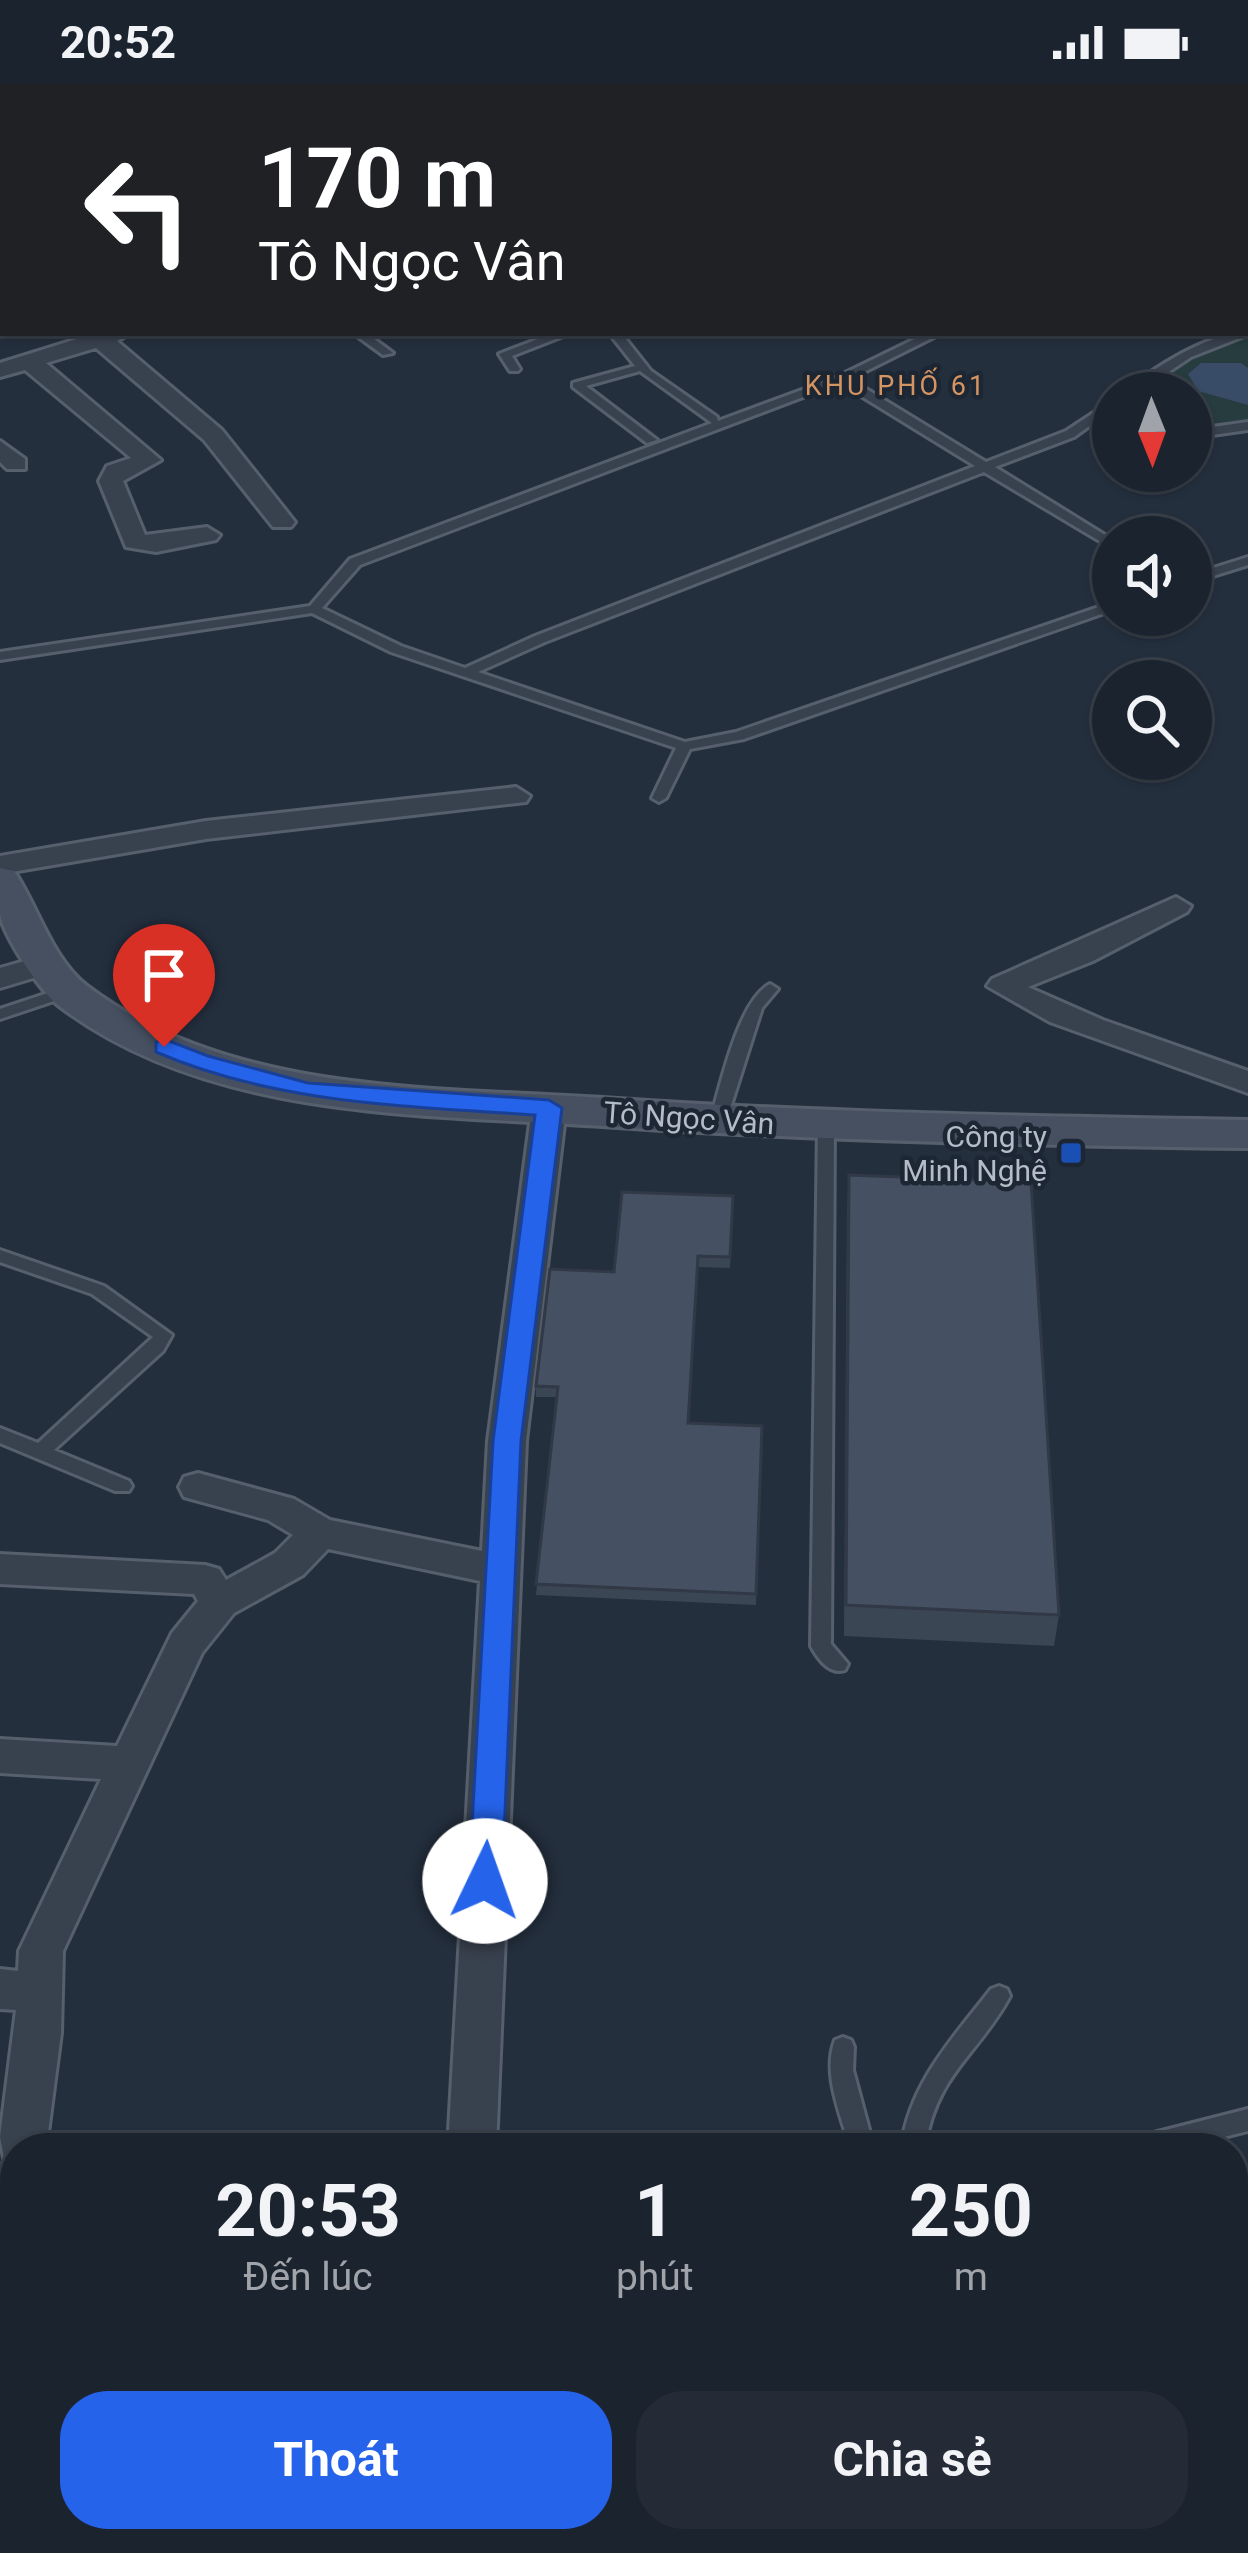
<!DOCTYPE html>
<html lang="vi">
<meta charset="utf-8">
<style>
body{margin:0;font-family:Roboto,sans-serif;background:#242b36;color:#f1f3f6;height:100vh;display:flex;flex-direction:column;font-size:45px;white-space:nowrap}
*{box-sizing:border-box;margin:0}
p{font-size:39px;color:#a0a4aa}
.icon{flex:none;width:66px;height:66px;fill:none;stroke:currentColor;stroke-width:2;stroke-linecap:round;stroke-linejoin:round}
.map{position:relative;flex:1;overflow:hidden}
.sheet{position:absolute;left:0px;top:2049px;width:1248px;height:420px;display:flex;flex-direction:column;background:#1b232e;border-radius:48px 48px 0 0;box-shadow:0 3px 9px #0004,0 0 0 3px #39404a}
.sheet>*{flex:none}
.hud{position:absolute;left:0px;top:0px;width:1248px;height:252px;box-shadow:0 3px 9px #0004,0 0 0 3px #39404a;background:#202124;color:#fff;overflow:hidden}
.needle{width:78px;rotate:179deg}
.tools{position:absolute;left:1092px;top:288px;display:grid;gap:24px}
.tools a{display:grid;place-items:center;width:120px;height:120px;border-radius:50%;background:#1b232e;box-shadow:0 3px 9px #0004,0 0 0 3px #39404a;font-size:60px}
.pin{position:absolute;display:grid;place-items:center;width:102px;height:102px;color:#fff;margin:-123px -51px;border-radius:50% 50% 50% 0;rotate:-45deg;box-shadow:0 0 12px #0007}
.pin .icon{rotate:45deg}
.me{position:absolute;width:132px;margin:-66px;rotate:3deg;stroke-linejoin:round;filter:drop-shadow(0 0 9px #0008)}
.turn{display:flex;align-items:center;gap:42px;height:252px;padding:0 60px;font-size:54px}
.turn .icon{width:156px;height:156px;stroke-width:2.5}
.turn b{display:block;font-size:84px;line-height:102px}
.eta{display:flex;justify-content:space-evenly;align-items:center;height:204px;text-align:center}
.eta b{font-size:72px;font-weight:700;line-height:84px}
.cta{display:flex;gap:24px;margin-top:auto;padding:24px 60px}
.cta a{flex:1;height:138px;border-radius:48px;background:#2563eb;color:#fff;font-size:48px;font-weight:700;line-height:138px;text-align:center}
.cta a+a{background:#242b36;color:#f1f3f6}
.status{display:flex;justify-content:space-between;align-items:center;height:84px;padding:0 60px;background:#1b232e;direction:ltr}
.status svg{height:33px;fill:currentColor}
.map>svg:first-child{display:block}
.green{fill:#263c3f}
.water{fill:#394c67}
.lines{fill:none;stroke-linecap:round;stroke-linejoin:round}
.service-casing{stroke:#565f6c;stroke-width:6}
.minor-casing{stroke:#565f6c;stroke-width:6}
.secondary-casing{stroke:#565f6c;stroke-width:6}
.service{fill:#38414e;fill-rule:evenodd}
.minor{fill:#38414e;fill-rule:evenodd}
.secondary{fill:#465061;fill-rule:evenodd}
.wall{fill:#3b4654}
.shaded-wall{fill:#303945}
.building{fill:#455162;stroke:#303945;stroke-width:3}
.route{fill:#2563eb;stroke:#184099;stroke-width:3}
.transit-dot{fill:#1a4fb4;stroke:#1d2633;stroke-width:4.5}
.labels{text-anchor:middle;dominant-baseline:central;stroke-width:9;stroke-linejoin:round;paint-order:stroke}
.far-neighbourhood-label{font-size:27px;letter-spacing:3px;fill:#d59563;stroke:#1d2633}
.street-label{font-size:30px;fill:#b4bcc9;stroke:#1d2633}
.poi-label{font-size:30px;fill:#b4bcc9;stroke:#1d2633;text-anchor:end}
</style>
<div class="status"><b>20:52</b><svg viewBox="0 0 49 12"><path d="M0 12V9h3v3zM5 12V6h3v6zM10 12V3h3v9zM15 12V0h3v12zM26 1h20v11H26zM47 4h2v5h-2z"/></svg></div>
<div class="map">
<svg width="1248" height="2469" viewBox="0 0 1248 2469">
<rect width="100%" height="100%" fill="#242f3e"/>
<path class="green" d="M 1248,252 L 1248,335 L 1191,344 L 1191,309 L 1142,309 L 1198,272 Z"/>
<path class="water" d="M 1201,279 L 1241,279 L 1248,284 L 1248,321 L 1198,307 L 1188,290 Z"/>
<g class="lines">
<defs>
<path id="service" d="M 282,0 L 297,0 L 292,3 L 277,3 Z
M 508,0 L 521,0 L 525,3 L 512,3 Z
M 662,0 L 675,0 L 678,3 L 665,3 Z
M 1164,0 L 1177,0 L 1173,3 L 1160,3 Z
M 1200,0 L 1213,0 L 1217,3 L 1204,3 Z
M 1245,14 L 1248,15 L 1248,22 L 1245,21 Z
M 1248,125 L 1248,131 L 1245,132 L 1245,126 Z
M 1245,246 L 1247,251 L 1191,273 L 1137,309 L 1123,309 C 1152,285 1207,249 1245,249 Z
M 353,249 L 366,249 L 393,269 L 383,271 Z
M 554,249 L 571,249 L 512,272 L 520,285 L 518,287 L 510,287 L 499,270 Z
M 609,249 L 621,249 L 651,287 L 717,333 L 718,337 L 837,293 L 927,249 L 942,249 L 850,295 L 986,378 L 1066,347 L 1113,316 L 1113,325 L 1074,353 L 995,383 L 1113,456 L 1113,465 L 984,388 L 545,558 L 478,588 L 685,658 L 736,648 L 1113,518 L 1113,526 L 744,655 L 690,665 L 666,714 L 659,718 L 652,714 L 676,664 L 391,568 L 312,529 L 0,576 L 0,568 L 310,522 L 350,475 L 712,339 L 640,287 L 586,302 L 657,356 L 647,359 L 573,303 L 573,299 L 635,282 ZM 840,299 L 975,382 L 535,552 L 465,584 L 401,562 L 322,524 L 360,481 Z
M 1248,338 L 1248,346 L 1191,354 L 1191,346 Z
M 1248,473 L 1248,481 L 1191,499 L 1191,491 Z
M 770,900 L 778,905 L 762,924 L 726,1037 L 718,1042 L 712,1041 L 710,1037 C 721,1001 738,917 770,900 Z
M 66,903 L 74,908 L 72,911 L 0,935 L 0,925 Z
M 826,1037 L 834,1042 L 831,1560 L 848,1580 L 845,1586 C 830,1591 818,1575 811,1562 L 818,1042 Z
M 0,1166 L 104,1202 L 172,1251 L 163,1267 L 54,1366 L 129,1397 L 132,1402 L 129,1407 L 115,1407 L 0,1359 L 0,1344 L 38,1359 L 153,1253 L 92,1210 L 0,1178 Z
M 999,1902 L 1007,1905 L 1010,1912 C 979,1970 935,1991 925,2064 L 901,2064 C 910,1999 952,1955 991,1905 Z
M 843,1953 L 851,1956 L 854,1963 L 853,1986 L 874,2064 L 850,2064 C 841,2030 822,1990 835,1956 Z
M 1248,2025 L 1248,2047 L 1180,2064 L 1126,2064 L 1130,2056 L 1138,2053 Z"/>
<path id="minor" d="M 788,0 L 813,0 L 786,3 Z
M 897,0 L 923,0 L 925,3 L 899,3 Z
M 1245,80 L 1248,81 L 1248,93 L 1245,92 Z
M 96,249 L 131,249 L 117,257 L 222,346 L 291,433 L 295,438 L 291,443 L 273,443 L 204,356 L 96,264 L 46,279 L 161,376 L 123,397 L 145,451 L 207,443 L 220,451 L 216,456 L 156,468 L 126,463 L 99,397 L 107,382 L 131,374 L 25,286 L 0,293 L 0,279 Z
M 0,357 L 25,375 L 25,385 L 7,385 L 0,378 Z
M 516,703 L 530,712 L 526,718 L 206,755 L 0,790 L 0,772 L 206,737 Z
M 1176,813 L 1191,822 L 1187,828 L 1093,877 L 1028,903 L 1103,936 L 1248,987 L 1248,1009 L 1050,938 L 987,902 L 992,895 Z
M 49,870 L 65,879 L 60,886 L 0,904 L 0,884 Z
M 549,1013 L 561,1016 L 566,1024 L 526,1357 L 496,2064 L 448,2064 L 480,1497 L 328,1465 L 303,1491 L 234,1529 L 202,1569 L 63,1867 L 61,1949 L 46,2064 L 15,2064 L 15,2138 L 0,2144 L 0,2081 L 5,2079 L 0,2053 L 16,1926 L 0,1925 L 0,1885 L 18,1887 L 19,1867 L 101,1695 L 0,1689 L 0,1655 L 117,1662 L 172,1549 L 198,1517 L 194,1510 L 0,1500 L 0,1470 L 205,1481 L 219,1485 L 226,1496 L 275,1469 L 293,1451 L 268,1436 L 184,1413 L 179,1403 L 184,1393 L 198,1389 L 294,1415 L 330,1436 L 482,1467 L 488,1357 L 532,1024 L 537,1016 Z
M 1248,2362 L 1248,2469 L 1218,2469 L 1219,2454 L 1233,2454 L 1233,2369 Z
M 440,2454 L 492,2454 L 493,2469 L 441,2469 Z
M 659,2454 L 711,2454 L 713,2469 L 661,2469 Z"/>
<path id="secondary" d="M 0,784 L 14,787 C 38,823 52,875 87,902 C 230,1011 433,1003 603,1014 C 818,1029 1033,1032 1248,1036 L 1248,1064 C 1032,1061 817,1057 602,1042 C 422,1030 208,1036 58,921 C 40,907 3,851 0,830 C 0,815 0,799 0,784 Z"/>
</defs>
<use href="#service" class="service-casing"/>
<use href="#minor" class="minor-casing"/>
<use href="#secondary" class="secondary-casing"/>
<use href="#service" class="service"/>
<use href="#minor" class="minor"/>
<use href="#secondary" class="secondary"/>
</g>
<path class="wall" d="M 0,0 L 3,3 L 3,50 L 0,48 Z
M 960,0 L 1113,0 L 1105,3 L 959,3 Z
M 849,1091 L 1059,1531 L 1054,1562 L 844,1552 L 847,1122 Z
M 733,1112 L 730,1184 L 698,1183 L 688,1339 L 762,1342 L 756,1521 L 536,1511 L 556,1313 L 536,1313 L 536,1302 L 614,1188 Z"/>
<path class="shaded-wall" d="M 1024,0 L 1113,0 L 1105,3 L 1024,3 Z"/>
<path class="building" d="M 0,0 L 17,0 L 24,3 L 3,3 L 3,27 L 0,26 Z
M 849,1091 L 1031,1098 L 1059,1531 L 846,1521 Z
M 622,1108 L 733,1112 L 730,1173 L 698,1172 L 688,1339 L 762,1342 L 756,1510 L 536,1500 L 558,1303 L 536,1302 L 550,1185 L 614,1188 Z"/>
<path class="route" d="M 164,955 L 208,972 L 308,999 L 549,1016 L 562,1024 L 521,1357 L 502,1797 L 497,1807 L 485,1811 L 473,1807 L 469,1797 L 493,1357 L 535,1031 C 406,1022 277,1020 156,968 L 156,958 Z"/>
<rect class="transit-dot" x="1059" y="1057" width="24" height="24" rx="6"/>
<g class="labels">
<g class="far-neighbourhood-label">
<text x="896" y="302">KHU PHỐ 61</text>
</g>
<g class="street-label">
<text transform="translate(689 1034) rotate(4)">Tô Ngọc Vân</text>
</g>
<g class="poi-label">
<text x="1047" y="1052">Công ty<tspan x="1047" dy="34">Minh Nghệ</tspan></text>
</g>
</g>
</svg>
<div class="tools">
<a><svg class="needle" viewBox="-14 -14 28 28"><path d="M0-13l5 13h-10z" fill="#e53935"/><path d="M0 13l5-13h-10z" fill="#a0a4aa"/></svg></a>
<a><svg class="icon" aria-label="sound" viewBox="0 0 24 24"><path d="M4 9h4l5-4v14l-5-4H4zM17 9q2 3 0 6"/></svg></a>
<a><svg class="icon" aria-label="search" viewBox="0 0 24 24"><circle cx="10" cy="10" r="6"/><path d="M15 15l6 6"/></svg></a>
</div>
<div class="pin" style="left:164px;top:963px;background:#d93025"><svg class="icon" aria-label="arrive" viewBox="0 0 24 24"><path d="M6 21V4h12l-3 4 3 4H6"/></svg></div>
<svg class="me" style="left:485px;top:1797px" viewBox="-20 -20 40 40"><circle r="19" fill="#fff"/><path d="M0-13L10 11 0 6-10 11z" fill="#2563eb"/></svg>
<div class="hud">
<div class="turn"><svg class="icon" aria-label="left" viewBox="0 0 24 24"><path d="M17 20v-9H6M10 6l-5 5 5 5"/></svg><div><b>170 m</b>Tô Ngọc Vân</div></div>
</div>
<section class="sheet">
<div class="eta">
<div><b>20:53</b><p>Đến lúc</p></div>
<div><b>1</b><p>phút</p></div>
<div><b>250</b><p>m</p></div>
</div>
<div class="cta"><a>Thoát</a><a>Chia sẻ</a></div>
</section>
</div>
